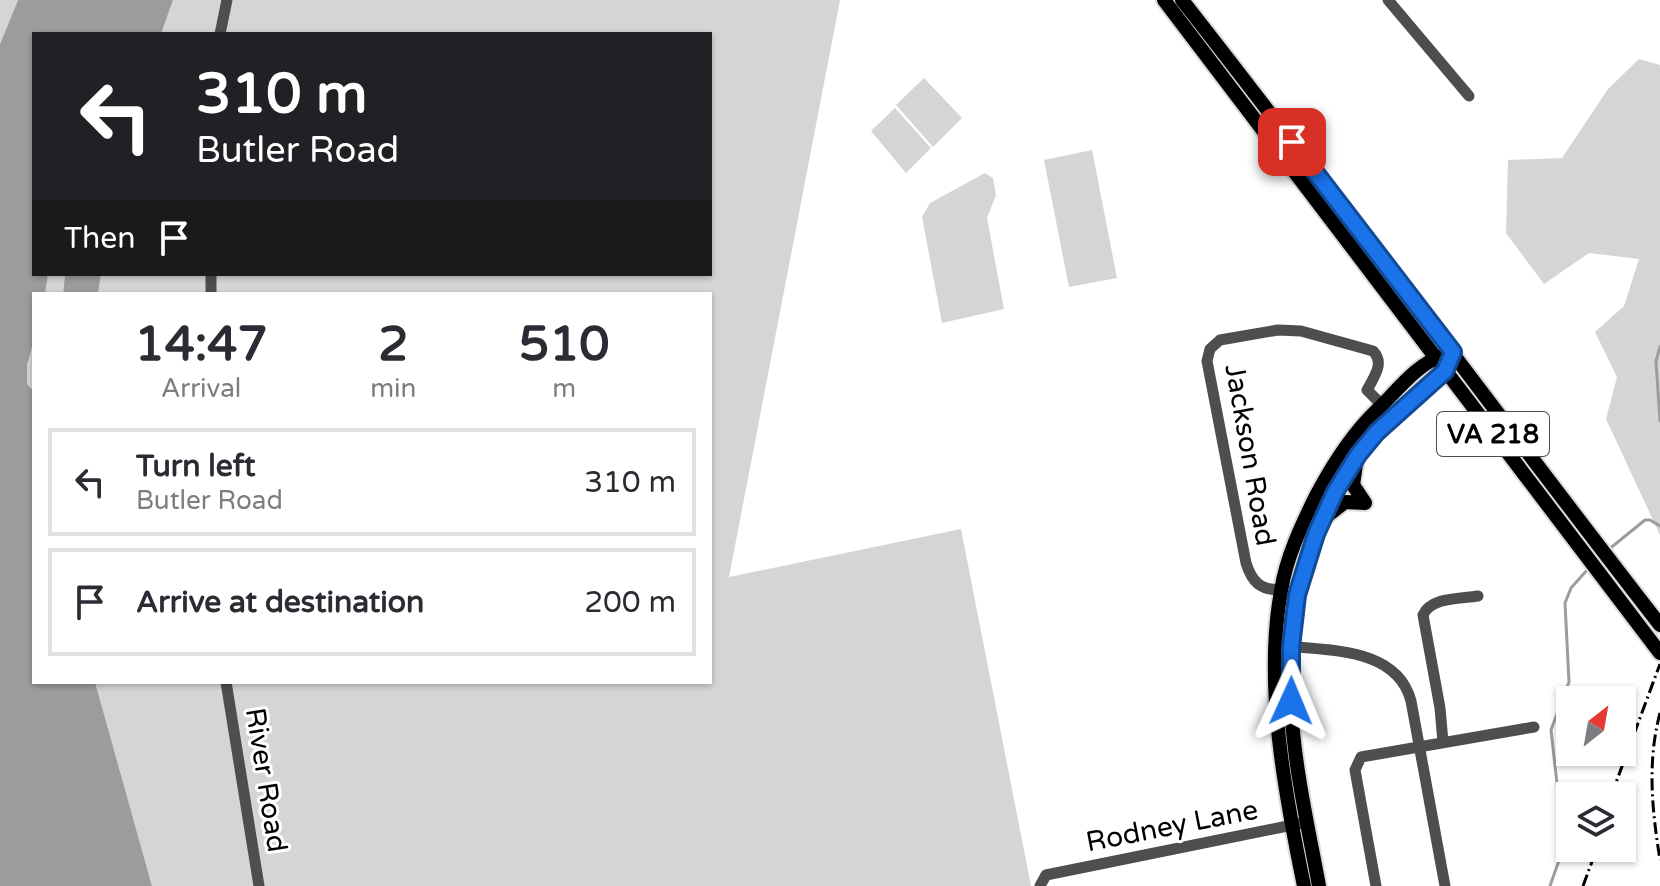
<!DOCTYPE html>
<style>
body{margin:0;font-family:"Varela Round",sans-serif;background:#f2f2f3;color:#2b2b33;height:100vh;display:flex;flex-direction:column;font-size:30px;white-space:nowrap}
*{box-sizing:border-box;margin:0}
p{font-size:26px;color:#7c7c81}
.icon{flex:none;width:44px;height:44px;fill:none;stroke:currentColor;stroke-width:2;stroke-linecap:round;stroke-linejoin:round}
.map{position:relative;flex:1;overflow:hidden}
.panel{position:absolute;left:32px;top:292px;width:680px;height:392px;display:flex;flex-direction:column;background:#fff;border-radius:0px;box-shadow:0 2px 6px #0004}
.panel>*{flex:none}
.top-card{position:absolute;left:32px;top:32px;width:680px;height:244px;border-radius:0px;box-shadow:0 2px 6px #0004;background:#202124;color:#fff;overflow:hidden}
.needle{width:52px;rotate:31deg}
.fabs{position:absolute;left:1556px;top:686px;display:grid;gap:16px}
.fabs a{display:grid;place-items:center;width:80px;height:80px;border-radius:0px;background:#fff;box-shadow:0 2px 6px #0004;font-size:40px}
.pin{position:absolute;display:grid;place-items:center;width:68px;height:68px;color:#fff;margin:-34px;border-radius:16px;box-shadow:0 4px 12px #0006}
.me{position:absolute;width:88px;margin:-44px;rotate:1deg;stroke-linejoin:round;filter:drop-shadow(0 0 6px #0008)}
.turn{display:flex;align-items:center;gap:28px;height:168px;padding:0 32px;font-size:36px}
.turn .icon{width:104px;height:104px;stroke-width:2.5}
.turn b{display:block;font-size:56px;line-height:68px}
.then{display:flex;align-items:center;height:76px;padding:0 32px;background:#0003;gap:16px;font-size:30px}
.eta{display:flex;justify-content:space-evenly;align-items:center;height:136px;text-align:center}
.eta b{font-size:48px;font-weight:700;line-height:56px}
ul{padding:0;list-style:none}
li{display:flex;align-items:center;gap:24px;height:108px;margin:0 16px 12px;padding:0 16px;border:4px solid #e1e1e2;border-radius:0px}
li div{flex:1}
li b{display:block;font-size:30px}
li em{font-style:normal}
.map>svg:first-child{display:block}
.green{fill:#d5d5d5}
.water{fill:#9c9c9c}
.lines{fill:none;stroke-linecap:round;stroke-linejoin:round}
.stream{stroke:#9c9c9c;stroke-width:3}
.major-casing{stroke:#dbdbdb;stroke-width:18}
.minor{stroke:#4e4e4e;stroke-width:11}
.major{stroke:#000;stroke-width:14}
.rail{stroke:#000;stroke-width:3;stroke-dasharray:12 4 2 4;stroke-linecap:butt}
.route-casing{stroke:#114b97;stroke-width:20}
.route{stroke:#1a73e8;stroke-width:14}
.labels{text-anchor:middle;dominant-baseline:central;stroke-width:6;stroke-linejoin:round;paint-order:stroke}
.shield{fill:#fff;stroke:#4c4c4c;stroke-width:2}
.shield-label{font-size:26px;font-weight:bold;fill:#000}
.street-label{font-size:28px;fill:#000;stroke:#fff}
</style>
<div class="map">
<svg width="1660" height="886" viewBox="0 0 1660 886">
<rect width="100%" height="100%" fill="#fff"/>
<path class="green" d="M 0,0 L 18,0 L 0,44 Z
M 173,0 L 840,0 L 729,577 L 961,529 L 1031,886 L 152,886 L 95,682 L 710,682 L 710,294 L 98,294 L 101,274 L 710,274 L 710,34 L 161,34 Z
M 1639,59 L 1660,65 L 1660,535 L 1606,419 L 1617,377 L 1595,332 L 1624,306 L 1639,259 L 1589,253 L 1544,284 L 1506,233 L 1508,160 L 1562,158 L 1608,89 Z
M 924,78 L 962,118 L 933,147 L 896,105 Z
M 895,108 L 931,148 L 906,173 L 871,131 Z
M 1092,150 L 1117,278 L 1069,287 L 1044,160 Z
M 985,173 L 993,178 L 996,195 L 987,218 L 1004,309 L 942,323 L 922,217 L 930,203 Z
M 48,274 L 65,274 L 63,294 L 45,294 Z
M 34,340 L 34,391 L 27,384 L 27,365 Z"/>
<path class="water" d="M 18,0 L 173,0 L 161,34 L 34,34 L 34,274 L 48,275 L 45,294 L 34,294 L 34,340 L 27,365 L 27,384 L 34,391 L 34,682 L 95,682 L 152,886 L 0,886 L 0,44 Z
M 65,274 L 101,274 L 98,294 L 63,294 Z"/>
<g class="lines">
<path class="stream" d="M 1660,347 L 1656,361 L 1660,421
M 1608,550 L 1645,520 L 1650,520 L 1660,526
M 1550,886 L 1564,846 L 1551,730 L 1569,682 L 1565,603 L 1571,588 L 1588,569"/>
<defs>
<path id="major" d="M 1164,0 L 1660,653
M 1182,0 C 1344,206 1499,418 1660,625
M 1356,464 L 1353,485 L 1365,503
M 1327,516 L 1345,502 L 1365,503
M 1304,886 C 1285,794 1264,684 1281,591 C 1286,558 1302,524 1317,494 C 1333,464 1352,434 1377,410 C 1396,392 1416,365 1441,356
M 1319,886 C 1308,826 1294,766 1291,705 C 1286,618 1305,527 1357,456 C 1381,424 1414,395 1445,371 L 1448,364"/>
</defs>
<use href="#major" class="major-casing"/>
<path class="minor" d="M 1388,0 L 1469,96
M 220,34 L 227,0
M 211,274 L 211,294
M 1281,590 C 1260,590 1252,582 1246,563 L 1207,361 L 1210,349 L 1220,340 L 1278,330 L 1301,331 L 1373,351 C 1385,363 1374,377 1367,390 L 1382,405
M 1287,646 C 1331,651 1397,648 1411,701 L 1445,886
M 226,682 L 259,886
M 1443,742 L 1440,708 L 1423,615 C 1431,597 1459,599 1478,596
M 1040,886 L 1046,875 L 1307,822
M 1376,886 L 1355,770 L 1361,757 L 1534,727"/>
<use href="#major" class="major"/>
<path class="rail" d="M 1660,713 C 1647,762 1652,810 1660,860
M 1611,796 L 1660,664
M 1583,886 L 1597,848"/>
</g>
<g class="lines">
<defs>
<path id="route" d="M 1291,701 L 1291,647 L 1297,595 L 1316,534 L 1335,492 L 1358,455 L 1377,432 L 1445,371 L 1453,352 L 1292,142"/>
</defs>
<use href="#route" class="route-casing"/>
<use href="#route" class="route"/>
</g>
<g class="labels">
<rect class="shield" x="1437" y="412" width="112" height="44" rx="6"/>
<g class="shield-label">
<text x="1493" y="434">VA 218</text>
</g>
<g class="street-label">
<text transform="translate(1250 455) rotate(80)">Jackson Road</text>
<text transform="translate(266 780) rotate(81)">River Road</text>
<text transform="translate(1172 826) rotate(-11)">Rodney Lane</text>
</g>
</g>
</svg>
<div class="fabs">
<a><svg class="needle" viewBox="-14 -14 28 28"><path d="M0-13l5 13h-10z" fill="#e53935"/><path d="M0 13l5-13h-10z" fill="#7c7c81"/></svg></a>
<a><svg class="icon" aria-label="layers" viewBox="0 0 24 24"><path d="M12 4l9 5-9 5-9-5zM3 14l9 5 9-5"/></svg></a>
</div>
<div class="pin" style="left:1292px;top:142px;background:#d93025"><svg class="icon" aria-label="arrive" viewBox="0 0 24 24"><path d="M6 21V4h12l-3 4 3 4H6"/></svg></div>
<svg class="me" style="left:1291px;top:701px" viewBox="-20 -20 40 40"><path d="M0-17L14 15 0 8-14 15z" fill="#1a73e8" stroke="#fff" stroke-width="4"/></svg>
<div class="top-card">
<div class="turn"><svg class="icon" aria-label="left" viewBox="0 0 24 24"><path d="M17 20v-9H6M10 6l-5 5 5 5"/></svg><div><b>310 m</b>Butler Road</div></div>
<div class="then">Then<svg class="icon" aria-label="arrive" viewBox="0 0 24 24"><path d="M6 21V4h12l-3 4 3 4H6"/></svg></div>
</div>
<section class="panel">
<div class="eta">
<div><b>14:47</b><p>Arrival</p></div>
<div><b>2</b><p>min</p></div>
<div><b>510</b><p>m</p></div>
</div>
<ul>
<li><svg class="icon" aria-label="left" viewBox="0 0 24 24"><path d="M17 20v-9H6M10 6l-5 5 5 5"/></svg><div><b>Turn left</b><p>Butler Road</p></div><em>310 m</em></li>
<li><svg class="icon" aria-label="arrive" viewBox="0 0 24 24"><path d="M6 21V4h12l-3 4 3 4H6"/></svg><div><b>Arrive at destination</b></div><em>200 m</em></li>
</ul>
</section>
</div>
